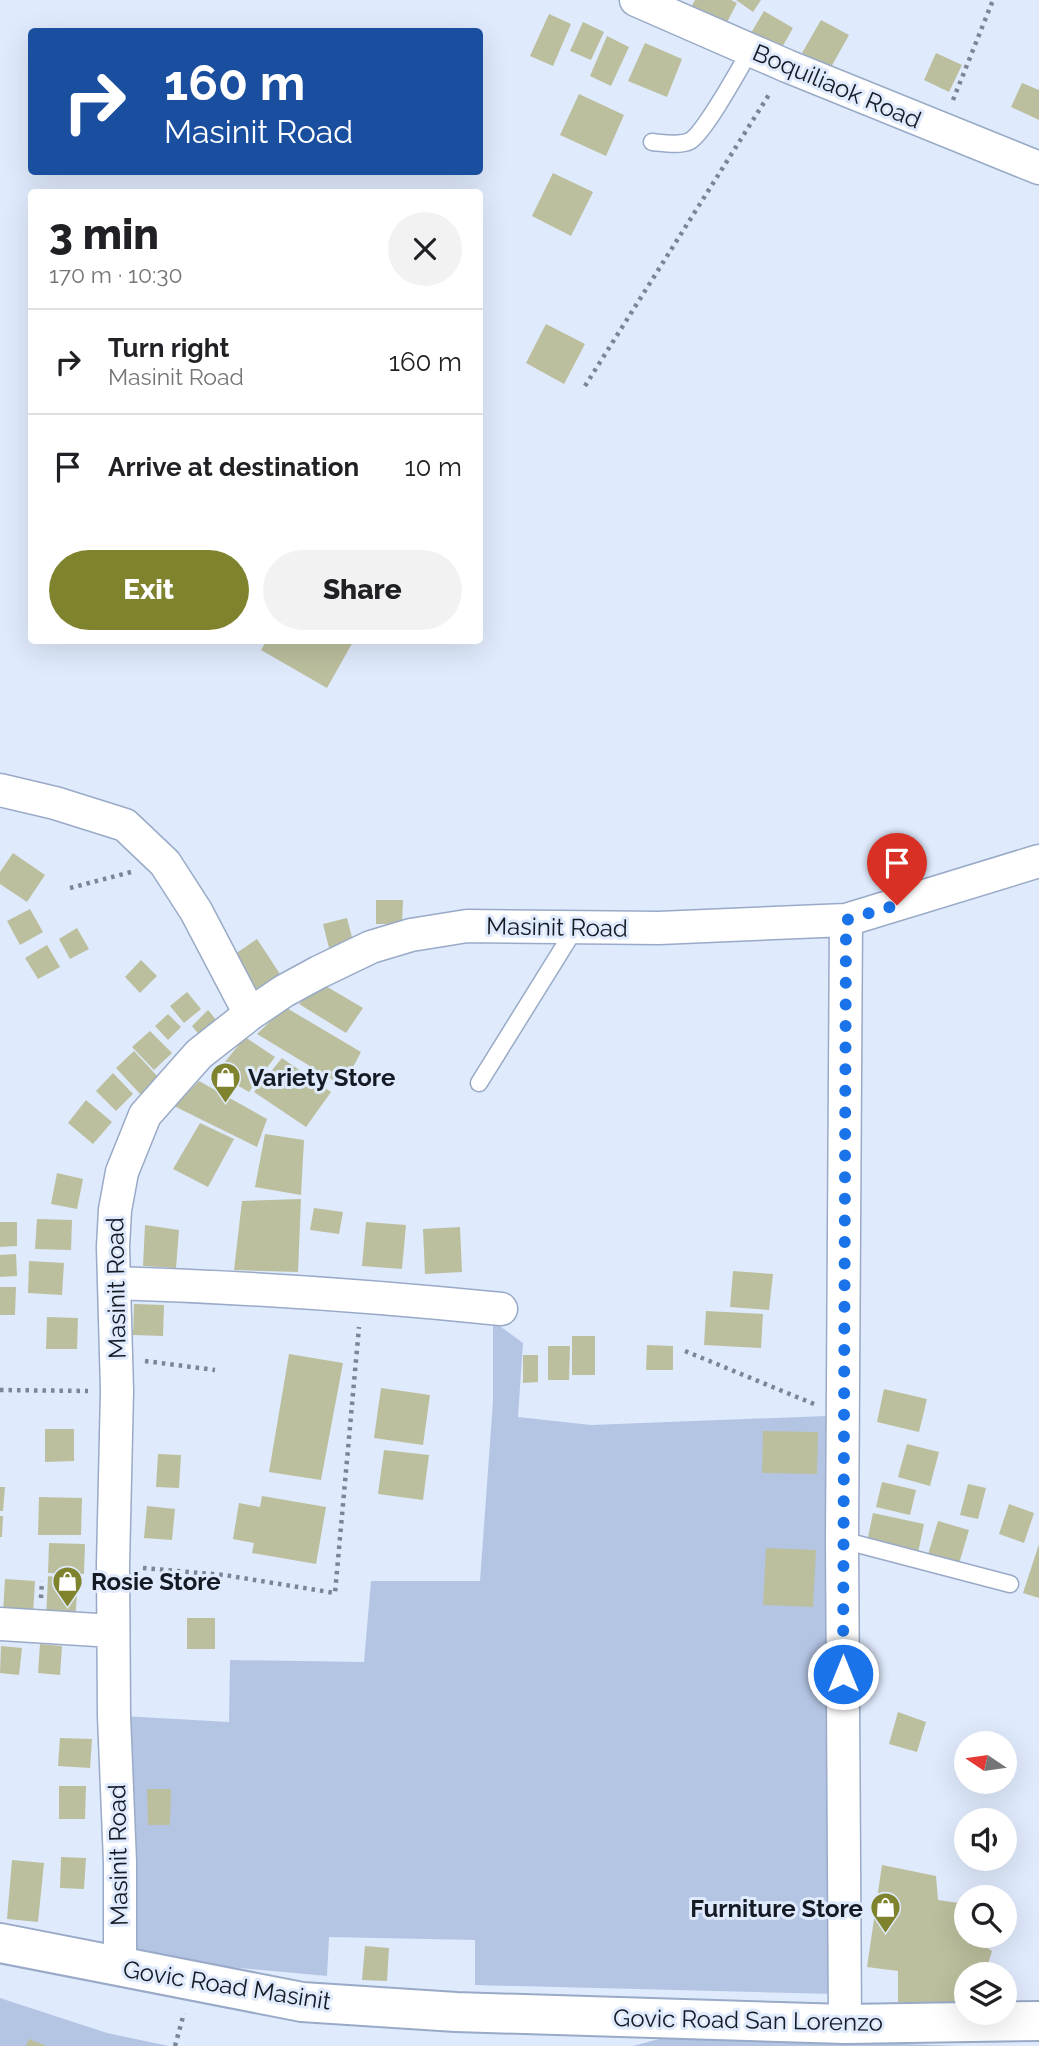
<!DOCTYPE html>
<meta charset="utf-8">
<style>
body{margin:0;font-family:Raleway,sans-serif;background:#f2f2f2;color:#202124;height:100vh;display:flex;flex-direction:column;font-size:26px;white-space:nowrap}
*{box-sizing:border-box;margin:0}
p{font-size:23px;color:#757577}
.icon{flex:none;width:38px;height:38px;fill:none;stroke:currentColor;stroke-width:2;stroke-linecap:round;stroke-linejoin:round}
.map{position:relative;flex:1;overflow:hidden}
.drawer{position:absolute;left:28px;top:189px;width:455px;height:455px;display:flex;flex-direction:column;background:#fff;border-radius:7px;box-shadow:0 7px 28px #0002}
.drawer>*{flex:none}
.guide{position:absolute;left:28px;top:28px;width:455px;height:147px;border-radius:7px;box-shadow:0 7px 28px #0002;background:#1a4fa0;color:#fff;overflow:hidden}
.needle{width:46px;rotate:283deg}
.buttons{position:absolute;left:954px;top:1731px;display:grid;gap:14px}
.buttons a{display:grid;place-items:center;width:63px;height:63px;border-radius:50%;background:#fff;box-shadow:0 7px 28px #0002;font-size:35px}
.pin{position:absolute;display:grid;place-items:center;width:60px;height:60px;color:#fff;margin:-72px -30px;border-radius:50% 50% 50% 0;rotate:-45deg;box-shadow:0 0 7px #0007}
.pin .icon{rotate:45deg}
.me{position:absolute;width:77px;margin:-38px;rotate:0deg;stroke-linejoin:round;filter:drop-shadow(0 0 5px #0008)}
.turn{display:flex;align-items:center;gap:24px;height:147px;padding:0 21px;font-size:32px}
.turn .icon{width:91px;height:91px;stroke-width:2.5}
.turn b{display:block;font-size:49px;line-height:60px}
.round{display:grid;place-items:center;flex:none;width:74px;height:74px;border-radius:37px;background:#f2f2f2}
.overview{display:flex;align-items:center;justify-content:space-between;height:119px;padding:0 21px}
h1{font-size:42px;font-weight:800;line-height:52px}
.button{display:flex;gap:14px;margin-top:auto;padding:14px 21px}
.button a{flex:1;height:80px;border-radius:42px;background:#7f832d;color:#fff;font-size:28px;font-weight:800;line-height:80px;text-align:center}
.button a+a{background:#f2f2f2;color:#202124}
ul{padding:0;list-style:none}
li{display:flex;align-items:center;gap:21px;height:105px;padding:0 21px;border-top:2px solid #e0e0e0}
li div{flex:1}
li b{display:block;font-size:26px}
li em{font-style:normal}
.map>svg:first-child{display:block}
.green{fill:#b4c5e4}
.building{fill:#bcbf9d}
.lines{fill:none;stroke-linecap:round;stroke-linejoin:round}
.service-casing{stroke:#99aac7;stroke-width:19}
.minor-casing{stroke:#99aac7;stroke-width:35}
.secondary-casing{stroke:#99aac7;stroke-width:42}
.path{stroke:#7c8593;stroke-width:4.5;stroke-dasharray:3.5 5;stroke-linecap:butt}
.service{stroke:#fff;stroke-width:16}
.minor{stroke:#fff;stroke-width:32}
.secondary{stroke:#fff;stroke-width:38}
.route{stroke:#1a73e8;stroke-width:12;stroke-dasharray:0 21.6}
.labels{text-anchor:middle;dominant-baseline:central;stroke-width:6;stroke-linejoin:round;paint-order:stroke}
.street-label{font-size:24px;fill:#151b25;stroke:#dfeafc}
.poi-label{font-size:24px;font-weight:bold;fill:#151b25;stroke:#dfeafc;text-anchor:start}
</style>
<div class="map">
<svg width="1039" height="2046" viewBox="0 0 1039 2046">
<rect width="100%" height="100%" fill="#dfeafc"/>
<path class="green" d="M 493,1321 L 523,1343 L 518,1417 L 591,1425 L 826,1416 L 835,1994 L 475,1985 L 475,1940 L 329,1937 L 327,1976 L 173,1962 L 131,1954 L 122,1716 L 229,1722 L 230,1660 L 364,1662 L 371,1581 L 480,1581 L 493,1401 Z
M 0,1998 L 107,2033 L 169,2046 L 0,2046 Z
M 670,2036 L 962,2046 L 1005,2046 L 633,2046 Z"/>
<path class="building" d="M 695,0 L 731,0 L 737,3 L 722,32 L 687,14 Z
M 736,0 L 761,0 L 753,12 Z
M 764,11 L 793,28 L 777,56 L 748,38 Z
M 549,14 L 571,24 L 553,66 L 530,56 Z
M 821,20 L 849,35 L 830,69 L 802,53 Z
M 583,22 L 604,32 L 591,60 L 570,51 Z
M 607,36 L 629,47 L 611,86 L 590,76 Z
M 645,43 L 682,59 L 667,97 L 628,81 Z
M 936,53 L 962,65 L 949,92 L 924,80 Z
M 1022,83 L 1039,90 L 1039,120 L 1011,107 Z
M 579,94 L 624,115 L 606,156 L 560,135 Z
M 553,173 L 593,192 L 571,236 L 532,216 Z
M 546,324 L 585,344 L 564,384 L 526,363 Z
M 267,640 L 354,640 L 327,688 L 261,650 Z
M 13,853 L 45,875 L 27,902 L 0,884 L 0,872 Z
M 376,900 L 403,900 L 402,924 L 376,924 Z
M 30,909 L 43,932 L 20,945 L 7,921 Z
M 347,918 L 353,941 L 329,948 L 323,924 Z
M 77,928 L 89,949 L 70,959 L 59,939 Z
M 257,939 L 280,974 L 255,990 L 232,956 Z
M 47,945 L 60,967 L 38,979 L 25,958 Z
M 141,960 L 157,976 L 140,993 L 125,977 Z
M 319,982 L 363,1008 L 346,1033 L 299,1004 Z
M 187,992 L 201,1009 L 184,1023 L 170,1006 Z
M 285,1007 L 361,1052 L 343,1086 L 257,1034 Z
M 208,1010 L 218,1022 L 201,1037 L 192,1026 Z
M 168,1014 L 181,1027 L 168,1040 L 155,1026 Z
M 150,1031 L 172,1053 L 154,1070 L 132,1047 Z
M 245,1037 L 275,1057 L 249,1092 L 216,1073 Z
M 134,1051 L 159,1078 L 141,1095 L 116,1068 Z
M 282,1058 L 331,1092 L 306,1127 L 254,1092 Z
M 113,1073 L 133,1094 L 116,1111 L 96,1091 Z
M 199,1081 L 267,1119 L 257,1147 L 174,1106 Z
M 86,1100 L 112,1122 L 93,1144 L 68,1123 Z
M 200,1123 L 234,1139 L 208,1187 L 173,1169 Z
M 265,1134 L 304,1140 L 301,1195 L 255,1187 Z
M 57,1173 L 83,1179 L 77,1209 L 51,1204 Z
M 301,1199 L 298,1272 L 234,1270 L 242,1201 Z
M 314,1208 L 343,1212 L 339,1234 L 310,1230 Z
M 37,1219 L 72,1220 L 71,1250 L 35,1249 Z
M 0,1222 L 17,1222 L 17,1246 L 0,1247 Z
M 366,1222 L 406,1225 L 402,1269 L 362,1266 Z
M 145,1225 L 179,1230 L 176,1268 L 143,1266 Z
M 460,1227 L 462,1272 L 425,1274 L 423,1229 Z
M 16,1254 L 17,1276 L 0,1277 L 0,1255 Z
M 29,1261 L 64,1263 L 62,1295 L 28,1293 Z
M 733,1271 L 773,1274 L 769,1310 L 730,1307 Z
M 0,1287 L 16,1287 L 15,1315 L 0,1315 Z
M 134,1304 L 164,1305 L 163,1336 L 133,1335 Z
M 706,1311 L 763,1314 L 761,1348 L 704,1345 Z
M 47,1317 L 78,1318 L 77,1349 L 46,1349 Z
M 572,1336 L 595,1336 L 595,1375 L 572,1375 Z
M 647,1345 L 673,1346 L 673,1370 L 646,1370 Z
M 548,1346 L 570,1346 L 569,1380 L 548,1380 Z
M 289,1354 L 343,1363 L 321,1480 L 269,1472 Z
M 523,1355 L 538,1355 L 538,1382 L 523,1383 Z
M 381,1388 L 430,1395 L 423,1445 L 374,1438 Z
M 884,1389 L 927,1399 L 919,1432 L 877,1422 Z
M 45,1429 L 74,1429 L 74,1461 L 45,1462 Z
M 763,1431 L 818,1432 L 817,1474 L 762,1473 Z
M 907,1444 L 939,1452 L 930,1486 L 898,1477 Z
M 384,1450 L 429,1455 L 423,1500 L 378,1494 Z
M 158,1454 L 181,1455 L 179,1488 L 156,1487 Z
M 882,1482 L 916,1490 L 910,1515 L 876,1507 Z
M 968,1484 L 986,1488 L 978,1519 L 960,1515 Z
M 0,1487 L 5,1487 L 3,1511 L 0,1511 Z
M 262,1496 L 326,1507 L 316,1564 L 252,1553 L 254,1543 L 233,1539 L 239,1503 L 260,1507 Z
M 39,1497 L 82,1498 L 81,1535 L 38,1535 Z
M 1009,1504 L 1034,1513 L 1024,1543 L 999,1534 Z
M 147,1506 L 175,1509 L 172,1540 L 144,1538 Z
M 873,1513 L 924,1524 L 918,1553 L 867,1542 Z
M 0,1516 L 3,1516 L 2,1537 L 0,1537 Z
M 938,1521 L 969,1530 L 958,1567 L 927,1558 Z
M 49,1543 L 85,1544 L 84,1574 L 48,1573 Z
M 1039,1544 L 1039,1598 L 1023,1593 Z
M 766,1548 L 816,1550 L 813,1607 L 763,1605 Z
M 48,1576 L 78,1580 L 75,1621 L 46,1619 Z
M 5,1579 L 35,1581 L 33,1615 L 3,1613 Z
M 187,1618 L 215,1618 L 215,1649 L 187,1649 Z
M 40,1644 L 62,1646 L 60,1675 L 38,1673 Z
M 1,1646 L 22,1648 L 19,1675 L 0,1673 Z
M 898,1712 L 926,1722 L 917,1752 L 889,1744 Z
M 60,1738 L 92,1739 L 90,1768 L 58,1766 Z
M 59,1786 L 86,1786 L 85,1819 L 59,1819 Z
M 147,1789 L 171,1789 L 170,1825 L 148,1825 Z
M 61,1857 L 86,1858 L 84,1889 L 60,1888 Z
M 12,1860 L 44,1863 L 38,1922 L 7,1919 Z
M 882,1865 L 936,1876 L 938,1900 L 966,1904 L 966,1936 L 983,1936 L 981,1944 L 992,1951 L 985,1974 L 966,1974 L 966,2007 L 898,2002 L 898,1971 L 867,1967 Z
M 365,1946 L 389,1948 L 387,1981 L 362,1980 Z
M 29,2039 L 47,2046 L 26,2046 Z"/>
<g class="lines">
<defs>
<path id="service" d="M 652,142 C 663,143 680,146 690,141 C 705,132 740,68 751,49
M 479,1083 L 576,927
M 842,1540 L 1010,1584"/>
<path id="minor" d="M 636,0 L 787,66 L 1039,168
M 0,790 L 55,803 L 125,825 L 165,863 L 196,911 L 250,1014
M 114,1283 C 243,1287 372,1296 501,1309
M 0,1624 L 113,1631
M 120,1968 L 120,1862 L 114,1716 L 113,1565 L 117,1391 L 113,1247 L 115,1210 L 122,1172 L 145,1115 L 199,1054 L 250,1014 L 284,991 L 319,972 L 371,947 L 411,935 L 467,926 L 659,928 L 846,920 L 1039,861
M 845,2024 L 842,1540 L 846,920"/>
<path id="secondary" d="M 0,1943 L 302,2002 L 456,2012 L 845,2024 L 1039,2021"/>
</defs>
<use href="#service" class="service-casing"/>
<use href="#minor" class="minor-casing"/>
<use href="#secondary" class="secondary-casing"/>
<path class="path" d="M 953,100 L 993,0
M 585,386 L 770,93
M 70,888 L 131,872
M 685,1351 L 814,1404
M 145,1361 L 215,1370
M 0,1390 L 88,1391
M 143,1568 L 224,1575 L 335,1593 L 359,1327
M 41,1598 L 42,1581
M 175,2046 L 184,2013"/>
<use href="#service" class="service"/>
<use href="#minor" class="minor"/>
<use href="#secondary" class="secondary"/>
</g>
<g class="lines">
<path class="route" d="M 843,1674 L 846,920 L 897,905"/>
</g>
<defs>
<symbol id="shop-pin" viewBox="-11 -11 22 30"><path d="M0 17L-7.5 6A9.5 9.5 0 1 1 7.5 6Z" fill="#7f832d" stroke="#dfeafc"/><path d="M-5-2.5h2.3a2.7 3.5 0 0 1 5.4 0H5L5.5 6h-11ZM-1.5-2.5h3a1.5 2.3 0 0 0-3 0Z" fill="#fff"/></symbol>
</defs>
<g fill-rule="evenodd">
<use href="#shop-pin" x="208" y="1060" width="35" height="47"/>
<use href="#shop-pin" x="50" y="1564" width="35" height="47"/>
<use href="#shop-pin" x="868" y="1890" width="35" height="47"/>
</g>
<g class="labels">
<g class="street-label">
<text transform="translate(837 86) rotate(23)">Boquiliaok Road</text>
<text transform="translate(557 927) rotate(1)">Masinit Road</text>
<text transform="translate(116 1288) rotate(-91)">Masinit Road</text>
<text transform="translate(118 1855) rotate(-91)">Masinit Road</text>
<text transform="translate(227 1985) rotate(9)">Govic Road Masinit</text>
<text transform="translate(748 2020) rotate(1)">Govic Road San Lorenzo</text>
</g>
<g class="poi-label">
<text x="248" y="1077">Variety Store</text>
<text x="91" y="1581">Rosie Store</text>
<text x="863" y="1908" text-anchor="end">Furniture Store</text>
</g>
</g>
</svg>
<div class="buttons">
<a><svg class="needle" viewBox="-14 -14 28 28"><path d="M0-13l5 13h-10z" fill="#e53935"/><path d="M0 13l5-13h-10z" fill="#757577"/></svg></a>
<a><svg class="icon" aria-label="sound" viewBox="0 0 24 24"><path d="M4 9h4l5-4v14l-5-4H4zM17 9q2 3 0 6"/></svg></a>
<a><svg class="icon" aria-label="search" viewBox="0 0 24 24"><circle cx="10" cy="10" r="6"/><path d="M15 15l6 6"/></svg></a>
<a><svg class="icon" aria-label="layers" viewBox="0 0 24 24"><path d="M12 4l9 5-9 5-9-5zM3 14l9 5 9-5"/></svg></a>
</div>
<div class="pin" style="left:897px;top:905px;background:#d93025"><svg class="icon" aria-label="arrive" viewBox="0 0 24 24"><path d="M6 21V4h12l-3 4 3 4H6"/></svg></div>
<svg class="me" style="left:843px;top:1674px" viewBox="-20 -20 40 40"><circle r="17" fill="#1a73e8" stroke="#fff" stroke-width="3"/><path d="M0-11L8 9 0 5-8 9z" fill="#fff"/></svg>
<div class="guide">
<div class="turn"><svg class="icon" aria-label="right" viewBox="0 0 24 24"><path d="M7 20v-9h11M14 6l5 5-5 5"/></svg><div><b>160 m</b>Masinit Road</div></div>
</div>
<section class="drawer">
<div class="overview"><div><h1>3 min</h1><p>170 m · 10:30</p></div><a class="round"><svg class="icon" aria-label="close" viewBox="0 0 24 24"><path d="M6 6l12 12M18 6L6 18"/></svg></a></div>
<ul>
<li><svg class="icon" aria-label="right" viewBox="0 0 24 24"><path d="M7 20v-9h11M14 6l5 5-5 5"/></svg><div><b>Turn right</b><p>Masinit Road</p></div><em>160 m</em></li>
<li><svg class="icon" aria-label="arrive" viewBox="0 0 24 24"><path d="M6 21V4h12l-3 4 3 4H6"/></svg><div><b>Arrive at destination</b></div><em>10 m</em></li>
</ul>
<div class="button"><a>Exit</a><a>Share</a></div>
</section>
</div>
